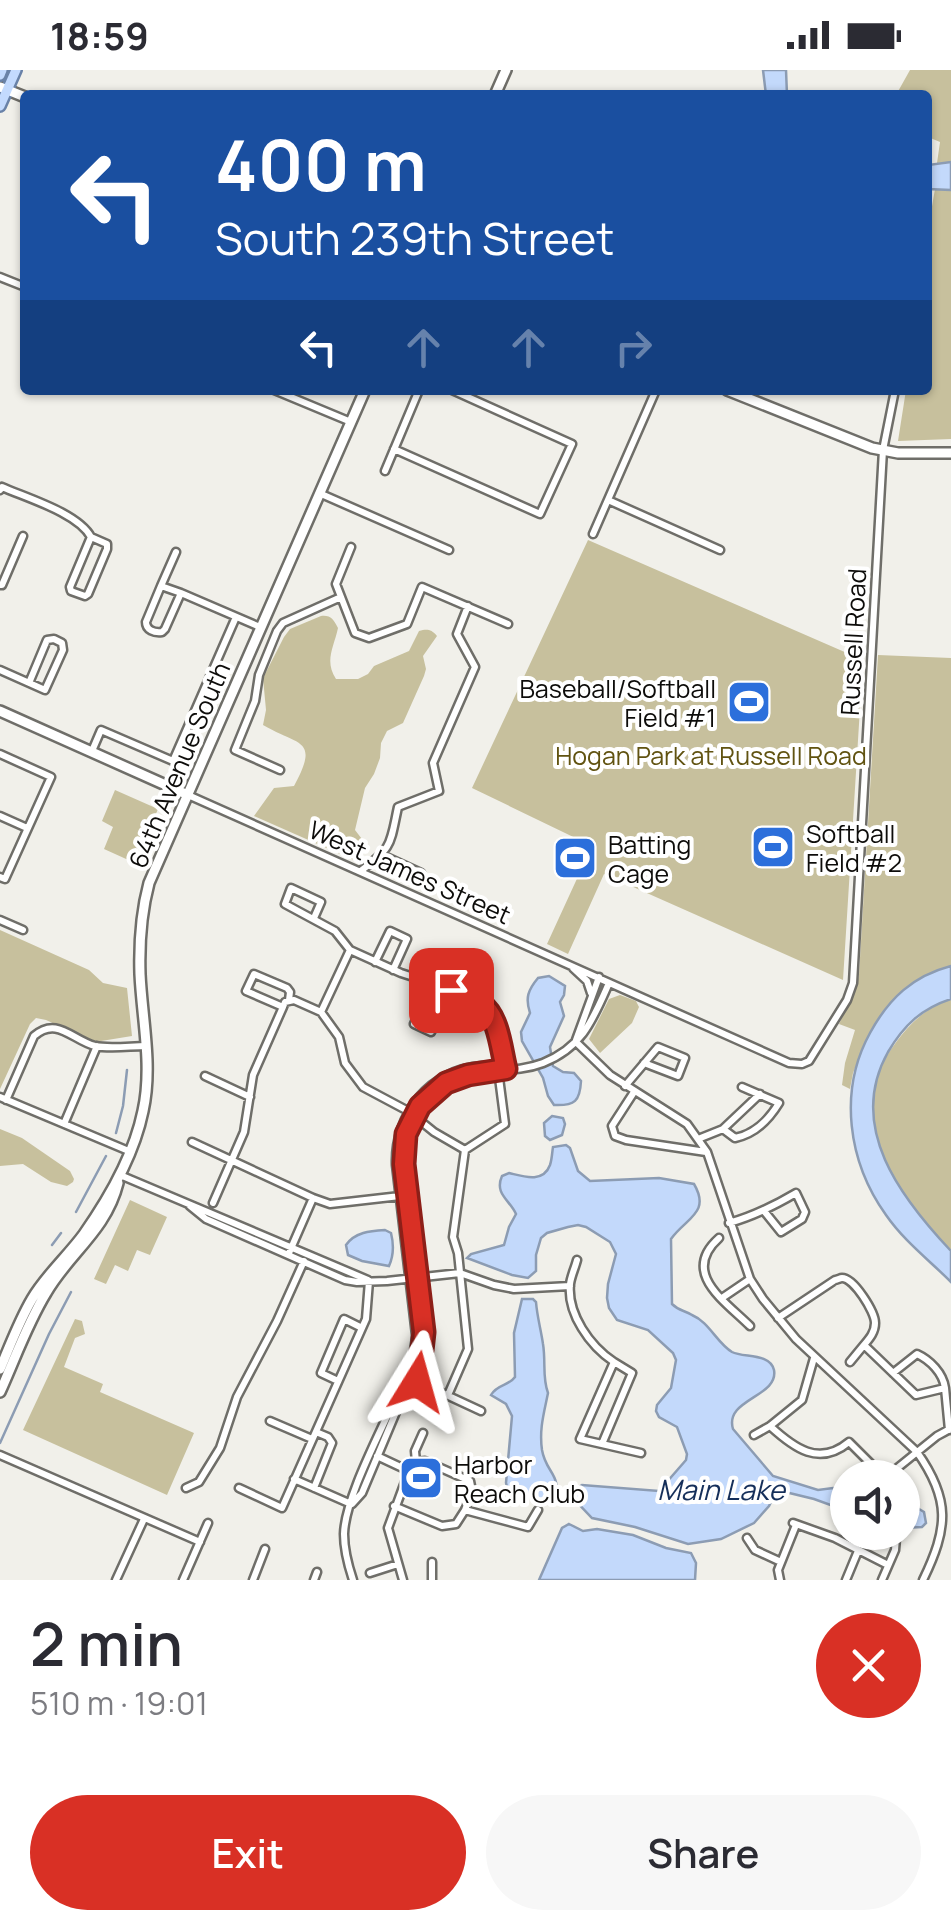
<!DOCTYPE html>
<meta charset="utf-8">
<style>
body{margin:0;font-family:Manrope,sans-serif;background:#f7f7f7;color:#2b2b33;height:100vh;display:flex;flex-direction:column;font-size:38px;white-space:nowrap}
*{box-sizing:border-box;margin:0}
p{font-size:32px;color:#7c7c81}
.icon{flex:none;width:55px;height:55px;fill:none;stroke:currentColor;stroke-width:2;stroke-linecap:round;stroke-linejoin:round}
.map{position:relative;height:1510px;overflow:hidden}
.side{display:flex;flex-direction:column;background:#fff;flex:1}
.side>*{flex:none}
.guide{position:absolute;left:20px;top:20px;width:912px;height:305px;border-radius:10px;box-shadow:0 2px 8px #0004;background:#1a4fa0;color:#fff;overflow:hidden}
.controls{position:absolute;left:830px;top:1390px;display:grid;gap:20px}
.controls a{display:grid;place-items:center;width:90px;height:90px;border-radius:50%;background:#fff;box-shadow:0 2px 8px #0004;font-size:50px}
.pin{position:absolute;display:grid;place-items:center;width:85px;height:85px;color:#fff;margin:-42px;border-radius:20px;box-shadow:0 5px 15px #0006}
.me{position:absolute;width:110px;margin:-55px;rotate:8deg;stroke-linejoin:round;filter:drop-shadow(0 0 8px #0008)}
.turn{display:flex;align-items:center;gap:35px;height:210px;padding:0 30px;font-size:45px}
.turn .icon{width:130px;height:130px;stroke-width:2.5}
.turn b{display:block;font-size:70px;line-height:85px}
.lanes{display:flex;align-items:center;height:95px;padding:0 30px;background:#0003;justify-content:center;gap:50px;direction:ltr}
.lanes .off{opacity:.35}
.round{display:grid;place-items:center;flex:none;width:105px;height:105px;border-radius:52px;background:#f7f7f7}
.summary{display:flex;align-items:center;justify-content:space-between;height:170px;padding:0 30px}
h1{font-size:60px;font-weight:600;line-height:75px}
.cta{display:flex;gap:20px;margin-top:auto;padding:20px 30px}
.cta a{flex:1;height:115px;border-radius:60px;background:#d93025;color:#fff;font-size:40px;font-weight:600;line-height:115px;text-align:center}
.cta a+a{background:#f7f7f7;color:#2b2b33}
.status{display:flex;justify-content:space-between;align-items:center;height:70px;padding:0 50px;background:#fff;direction:ltr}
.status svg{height:28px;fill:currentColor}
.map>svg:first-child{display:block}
.green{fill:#c7c09d}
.water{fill:#c3d9fb;stroke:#8c9cb3;stroke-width:2.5}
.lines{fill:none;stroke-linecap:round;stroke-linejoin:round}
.stream{stroke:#8c9cb3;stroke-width:2.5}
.street-casing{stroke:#6f6e69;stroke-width:11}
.secondary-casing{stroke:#6f6e69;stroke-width:14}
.primary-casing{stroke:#6982a8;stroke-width:14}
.street{stroke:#fff;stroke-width:6}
.secondary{stroke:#fff;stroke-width:9}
.primary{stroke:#c3dafe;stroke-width:9}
.route-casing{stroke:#8d1f18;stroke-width:25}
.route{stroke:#d93025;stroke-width:18}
.labels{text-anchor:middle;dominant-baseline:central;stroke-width:8;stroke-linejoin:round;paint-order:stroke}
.street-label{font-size:25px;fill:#0d0c0a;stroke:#fff}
.poi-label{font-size:25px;fill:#0d0c0a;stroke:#fff;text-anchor:start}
.park-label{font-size:25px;fill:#615311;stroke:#fff}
.water-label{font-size:28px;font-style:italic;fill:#152f5a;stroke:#fff}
</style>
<div class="status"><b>18:59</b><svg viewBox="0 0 49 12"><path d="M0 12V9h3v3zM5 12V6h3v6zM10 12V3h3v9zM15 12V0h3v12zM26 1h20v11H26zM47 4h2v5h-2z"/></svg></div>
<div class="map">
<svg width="951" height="1510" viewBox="0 0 951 1510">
<rect width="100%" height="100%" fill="#f1f0ea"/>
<path class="green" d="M 910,0 L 951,0 L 951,92 L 937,93 L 940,72 L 928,67 L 928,25 L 896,25 Z
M 935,119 L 951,120 L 951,369 L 898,371 L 906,320 L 928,320 L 928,159 Z
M 588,470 L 863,590 L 843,910 L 604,804 L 568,884 L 547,874 L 592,776 L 472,718 Z
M 321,546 C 331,545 333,549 338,558 C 334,577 324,591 336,609 L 358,609 L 368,604 L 374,596 L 409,581 L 419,561 C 427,559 431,559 437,566 L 423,586 L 426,599 L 424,606 L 403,653 L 387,661 L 381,673 L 380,688 L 374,704 L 365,718 L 355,760 L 365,773 L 365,778 L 356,791 L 254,746 L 274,718 L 294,716 C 320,668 299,676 263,655 L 266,640 L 263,608 L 284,567 L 290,559 Z
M 878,585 L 951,588 L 951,899 L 864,975 L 853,1003 L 850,1019 L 842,1015 L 845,993 L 855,960 L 839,954 L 856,918 L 859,905 Z
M 115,720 L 158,739 L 135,793 L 104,779 L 113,757 L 102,751 Z
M 0,860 L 89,900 L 103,913 L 127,918 L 132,966 L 95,972 L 46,950 L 36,948 L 30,954 L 0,1019 Z
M 620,925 L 636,931 L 639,937 L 632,953 L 600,983 L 589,969 L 609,929 Z
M 951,928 L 951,1181 C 909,1135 855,1072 877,1004 C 881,992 890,981 897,971 C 910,953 930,935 951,928 Z
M 0,1059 L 22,1068 L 70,1101 L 74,1109 L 73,1112 L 67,1116 L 51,1112 L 23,1094 L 0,1096 Z
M 130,1130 L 167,1147 L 150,1185 L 137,1180 L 128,1201 L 115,1195 L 106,1214 L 94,1209 Z
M 75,1249 L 82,1251 L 85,1264 L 75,1268 L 64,1297 L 103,1314 L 100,1322 L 194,1363 L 167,1425 L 23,1360 Z"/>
<path class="water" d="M 763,0 L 786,0 L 787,25 L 766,25 Z
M 951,92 L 951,120 L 928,119 L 928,95 Z
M 951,896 L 951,929 C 921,939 904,955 888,982 C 846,1057 901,1128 951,1181 L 951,1212 C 929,1190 904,1171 886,1145 C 848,1092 838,1021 870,963 C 889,928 913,906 951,896 Z
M 549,906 L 565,916 L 564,925 L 560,932 L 564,946 L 550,977 L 553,996 L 563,1002 L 574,1003 L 581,1011 C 580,1031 575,1036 554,1035 L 548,1026 L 543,1008 L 522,971 L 521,962 L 530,943 C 525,928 528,920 538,908 Z
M 552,1046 L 563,1048 L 565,1054 L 562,1065 L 550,1070 L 545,1066 L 544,1053 Z
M 566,1075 L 570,1078 L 578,1101 L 590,1111 L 659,1108 L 694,1114 C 711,1143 686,1148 671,1169 L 672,1234 C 679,1241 684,1240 692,1245 C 709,1252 717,1273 732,1282 C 744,1288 770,1283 774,1300 C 779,1327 724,1329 733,1359 L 773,1406 L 818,1420 L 833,1418 L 847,1421 L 847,1441 L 814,1429 L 777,1420 L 769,1436 L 754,1453 L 721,1469 L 688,1474 L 635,1457 L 592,1448 L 573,1428 L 574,1420 L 582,1415 L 659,1421 L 686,1390 L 687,1384 L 677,1357 L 659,1347 L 656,1341 L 657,1335 L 671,1318 L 676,1290 L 673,1283 L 648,1260 L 617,1250 L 609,1238 L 607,1228 L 608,1214 L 616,1184 L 610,1172 L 586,1157 L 578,1155 L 568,1157 L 547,1163 L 541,1168 L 536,1185 L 536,1201 L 528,1208 L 512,1205 L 467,1188 L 471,1184 L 504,1175 L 509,1157 L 516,1144 C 510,1130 494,1124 502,1106 L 509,1103 C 522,1106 543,1114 550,1095 C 552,1089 552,1083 553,1077 Z
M 385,1160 L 391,1163 C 394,1175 394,1185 389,1196 L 362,1191 L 348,1185 L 346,1175 C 355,1162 370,1161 385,1160 Z
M 522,1229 L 533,1229 L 536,1232 C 537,1246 541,1260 543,1274 C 546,1292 542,1307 548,1323 C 544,1343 539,1359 542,1380 C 546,1404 563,1404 554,1432 L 548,1432 L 508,1420 L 506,1413 L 512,1346 L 506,1334 L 491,1325 C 497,1314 509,1316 515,1307 L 514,1263 Z
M 914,1436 L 924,1442 L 926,1453 L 922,1457 L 903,1458 L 903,1441 Z
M 569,1454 L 583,1461 L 597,1459 L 633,1465 L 666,1478 L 691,1483 L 696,1493 L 695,1510 L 539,1510 L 562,1458 Z"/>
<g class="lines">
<path class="stream" d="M 116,1063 L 123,1036 L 127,1000
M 76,1142 L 106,1086
M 52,1175 L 61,1163
M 0,1373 L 49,1264 L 71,1222"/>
<defs>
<path id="street" d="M 0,207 L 25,217
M 274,320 L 351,352
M 394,379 L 540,444 L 572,374 L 452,320
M 385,401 L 419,320
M 0,420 L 2,417 C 27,428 78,443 91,467 L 70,517 L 71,521 L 85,526 L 88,524 L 107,479 L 107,474 L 91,467
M 319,423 L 449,480
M 608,430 L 720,480
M 593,464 L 656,320
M 351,477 L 336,514 L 355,563 L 369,568 L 407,554 L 422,517 L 508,554
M 0,515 L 2,515 L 23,466
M 161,516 L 146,552 C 146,560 154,563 162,562 L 165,559 L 181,523 L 161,516 L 176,482
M 181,523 L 260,557
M 0,600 L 45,620 L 63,580 L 62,573 L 54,569 L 47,570 L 29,613
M 92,681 L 101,660 L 173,691 L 236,547
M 0,684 L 51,707 L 5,809 L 0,807
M 280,700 L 235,680 L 255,631 L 259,605 L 277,561 L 283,553 L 341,527
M 188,725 L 789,993 L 802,994 L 809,991 L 847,930 L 853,913 L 883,380 L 895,320
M 0,746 L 27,758
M 382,785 L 421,803
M 362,800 C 393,777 390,774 398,737 L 439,721 L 433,693 L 475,597 L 457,564 L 468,536
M 314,848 L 321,832 L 291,818 L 285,834 L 335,861 L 350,880 L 401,903 L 432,913 L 483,936 L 493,951 L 507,999
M 0,850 L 23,860
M 375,892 L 390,861 L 407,869 L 393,900
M 573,898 L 587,911 L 591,923
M 432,913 L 414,954 L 431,962 L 451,921
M 289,930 L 290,922 L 287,918 L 254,904 L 246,921 L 283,937 L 285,932 L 294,930 L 321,942 L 339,967 L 345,993 L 363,1017 L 408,1041 L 434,1062 L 465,1080
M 321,942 L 350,880
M 576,970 L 599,907
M 576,972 L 610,1005 L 687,1054 L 707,1082 L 750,1209 L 763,1229 L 796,1269 L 917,1382 C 951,1430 948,1458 923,1510
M 205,1006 L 250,1027
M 625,1016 L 658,977 L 685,988 L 678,1006 L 644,993
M 634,1022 L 612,1056 L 615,1066 L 626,1070 L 706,1082
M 0,1027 L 131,1082
M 6,1030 L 34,966 C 57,946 72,970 95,976 C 110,979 131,976 146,976
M 64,1054 L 97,976
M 723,1059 L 735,1068 C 755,1064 768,1051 779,1033 L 742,1017
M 698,1069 L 723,1059 L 760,1024
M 192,1072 L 313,1128 L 330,1134 L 400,1126
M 120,1105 L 368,1210
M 213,1133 L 244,1062 L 253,1005 L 283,937
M 190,1136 L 206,1149 L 345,1210 L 357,1212 L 387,1211 L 460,1203 L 494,1215 L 514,1219 L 570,1216
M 729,1153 C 754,1146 774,1136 796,1123 L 805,1142 L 802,1149 L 781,1162 L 764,1141
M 719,1168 C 680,1203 725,1231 750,1256
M 289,1183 L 313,1128
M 577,1190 C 575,1198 571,1206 570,1214 C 567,1244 590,1276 614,1292 L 580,1369 L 641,1383
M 722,1228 L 750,1209
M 778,1248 L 835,1210 C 837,1210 840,1208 842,1208 C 854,1208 875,1242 875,1253 C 875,1262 870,1268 864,1275 L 916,1325 L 945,1318 L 949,1360
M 850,1292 L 864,1275
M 893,1303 L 917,1284 C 930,1290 943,1303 945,1318
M 412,1309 L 481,1341
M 338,1311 L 321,1303 L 344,1249 L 362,1258
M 448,1325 L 468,1279 L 458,1183 L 453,1167 L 465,1080 L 505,1054 L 498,1000
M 270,1351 L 312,1369
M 770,1356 C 794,1378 819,1397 849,1372 L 885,1408
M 754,1365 L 770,1356 L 802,1330 L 814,1288
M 602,1374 L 632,1303 L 614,1292
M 0,1385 L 200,1472
M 377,1386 L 409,1401
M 416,1392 L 415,1381 L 423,1363
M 885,1408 L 937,1366 L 950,1359
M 294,1409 L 351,1434
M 186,1418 L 199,1412 L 220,1378 L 237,1327 L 277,1251 L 304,1191
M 239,1418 L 282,1438 L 366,1249 L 369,1211
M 314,1418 L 332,1373 L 328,1367 L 316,1362
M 352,1434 L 362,1423 L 422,1280 L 423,1262 L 404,1094 L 406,1065 L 420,1036 L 436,1020 L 457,1008 L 491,1003 L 497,999
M 394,1436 L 442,1456 L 456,1454 L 465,1440
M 793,1453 L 835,1468 L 888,1495
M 747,1468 L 755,1480 L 781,1492
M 370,1503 L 398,1494
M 116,1510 L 144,1449
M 183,1510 L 208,1453
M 253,1510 L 265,1479
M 314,1510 L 317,1502
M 353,1510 C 348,1495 344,1480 344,1464 C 345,1427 382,1360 397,1324 C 406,1305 415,1286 416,1265 L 396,1095 C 394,1044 430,999 482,996 C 488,996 492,998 497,999 C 511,1001 530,998 543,993 C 583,977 593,949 609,913
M 403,1510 L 388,1458 L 409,1401 L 416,1392 L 425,1391 L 470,1411 L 472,1421 L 465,1440 L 528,1457 L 538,1440
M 432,1510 L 432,1492
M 780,1510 L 778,1500 L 796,1455
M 846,1510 L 858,1481
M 882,1510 L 895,1480 L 896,1468"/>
<path id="secondary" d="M 0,17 L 25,27
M 495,25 L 506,0
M 727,320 L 872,378 L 898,383 L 951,383
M 0,641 L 188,725
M 0,1299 C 10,1276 19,1251 32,1229 C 46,1205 68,1186 84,1164 C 110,1127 134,1085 143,1041 C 153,996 142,949 140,904 C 139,872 141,843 149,813 L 365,320
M 0,1322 C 15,1289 27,1254 46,1223 C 69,1183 106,1161 118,1113"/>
<path id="primary" d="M 0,5 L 2,0
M 0,36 L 16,0"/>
</defs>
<use href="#street" class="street-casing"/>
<use href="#secondary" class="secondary-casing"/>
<use href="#primary" class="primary-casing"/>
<use href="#street" class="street"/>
<use href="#secondary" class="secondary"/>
<use href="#primary" class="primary"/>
</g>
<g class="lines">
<defs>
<path id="route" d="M 417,1312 L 412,1309 L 422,1280 L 424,1262 L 404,1094 L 406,1064 L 420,1036 L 446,1013 L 468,1005 L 506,999 C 501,980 499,948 482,935 C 473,929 461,925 451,920"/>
</defs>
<use href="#route" class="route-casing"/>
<use href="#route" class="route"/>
</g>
<defs>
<symbol id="stadium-square" viewBox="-11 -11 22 22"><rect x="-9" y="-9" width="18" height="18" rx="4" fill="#2c6fdb" stroke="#fff"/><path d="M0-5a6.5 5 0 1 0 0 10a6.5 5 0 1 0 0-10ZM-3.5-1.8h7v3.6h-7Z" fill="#fff"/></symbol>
</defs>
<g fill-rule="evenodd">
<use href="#stadium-square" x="724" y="607" width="50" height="50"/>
<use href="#stadium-square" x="748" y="752" width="50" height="50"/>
<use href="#stadium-square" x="550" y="763" width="50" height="50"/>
<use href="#stadium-square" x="396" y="1383" width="50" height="50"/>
</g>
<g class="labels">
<g class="street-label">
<text transform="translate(853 572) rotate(-87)">Russell Road</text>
<text transform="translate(179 695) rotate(-67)">64th Avenue South</text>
<text transform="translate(410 802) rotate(24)">West James Street</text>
</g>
<g class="poi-label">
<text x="716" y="618" text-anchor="end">Baseball/Softball<tspan x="716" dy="29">Field #1</tspan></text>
<text x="806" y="763">Softball<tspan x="806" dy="29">Field #2</tspan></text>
<text x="608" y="774">Batting<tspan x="608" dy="29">Cage</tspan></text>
<text x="454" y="1394">Harbor<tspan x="454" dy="29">Reach Club</tspan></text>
</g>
<g class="park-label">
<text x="711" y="685">Hogan Park at Russell Road</text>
</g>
<g class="water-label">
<text x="721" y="1419">Main Lake</text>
</g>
</g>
</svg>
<div class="controls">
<a><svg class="icon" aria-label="sound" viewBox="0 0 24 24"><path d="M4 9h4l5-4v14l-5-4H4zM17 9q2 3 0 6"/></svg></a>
</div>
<div class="pin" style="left:451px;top:920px;background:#d93025"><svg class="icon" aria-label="arrive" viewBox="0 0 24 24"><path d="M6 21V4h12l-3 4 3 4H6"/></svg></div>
<svg class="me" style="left:417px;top:1312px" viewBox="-20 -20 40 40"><path d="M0-17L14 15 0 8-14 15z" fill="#d93025" stroke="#fff" stroke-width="4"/></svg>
<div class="guide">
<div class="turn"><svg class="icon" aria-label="left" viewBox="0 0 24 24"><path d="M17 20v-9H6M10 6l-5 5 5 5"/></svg><div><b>400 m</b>South 239th Street</div></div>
<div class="lanes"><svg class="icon" aria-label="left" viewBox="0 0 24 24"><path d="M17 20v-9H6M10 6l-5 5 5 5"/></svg><svg class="icon off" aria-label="ahead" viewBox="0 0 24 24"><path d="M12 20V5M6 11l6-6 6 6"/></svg><svg class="icon off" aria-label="ahead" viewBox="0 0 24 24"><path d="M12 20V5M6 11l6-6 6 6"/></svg><svg class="icon off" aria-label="right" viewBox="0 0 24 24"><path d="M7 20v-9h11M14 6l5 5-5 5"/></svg></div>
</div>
</div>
<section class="side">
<div class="summary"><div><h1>2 min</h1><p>510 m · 19:01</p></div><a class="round" style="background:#d93025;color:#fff"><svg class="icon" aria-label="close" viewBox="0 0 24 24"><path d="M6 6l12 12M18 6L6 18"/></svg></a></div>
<div class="cta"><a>Exit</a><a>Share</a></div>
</section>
